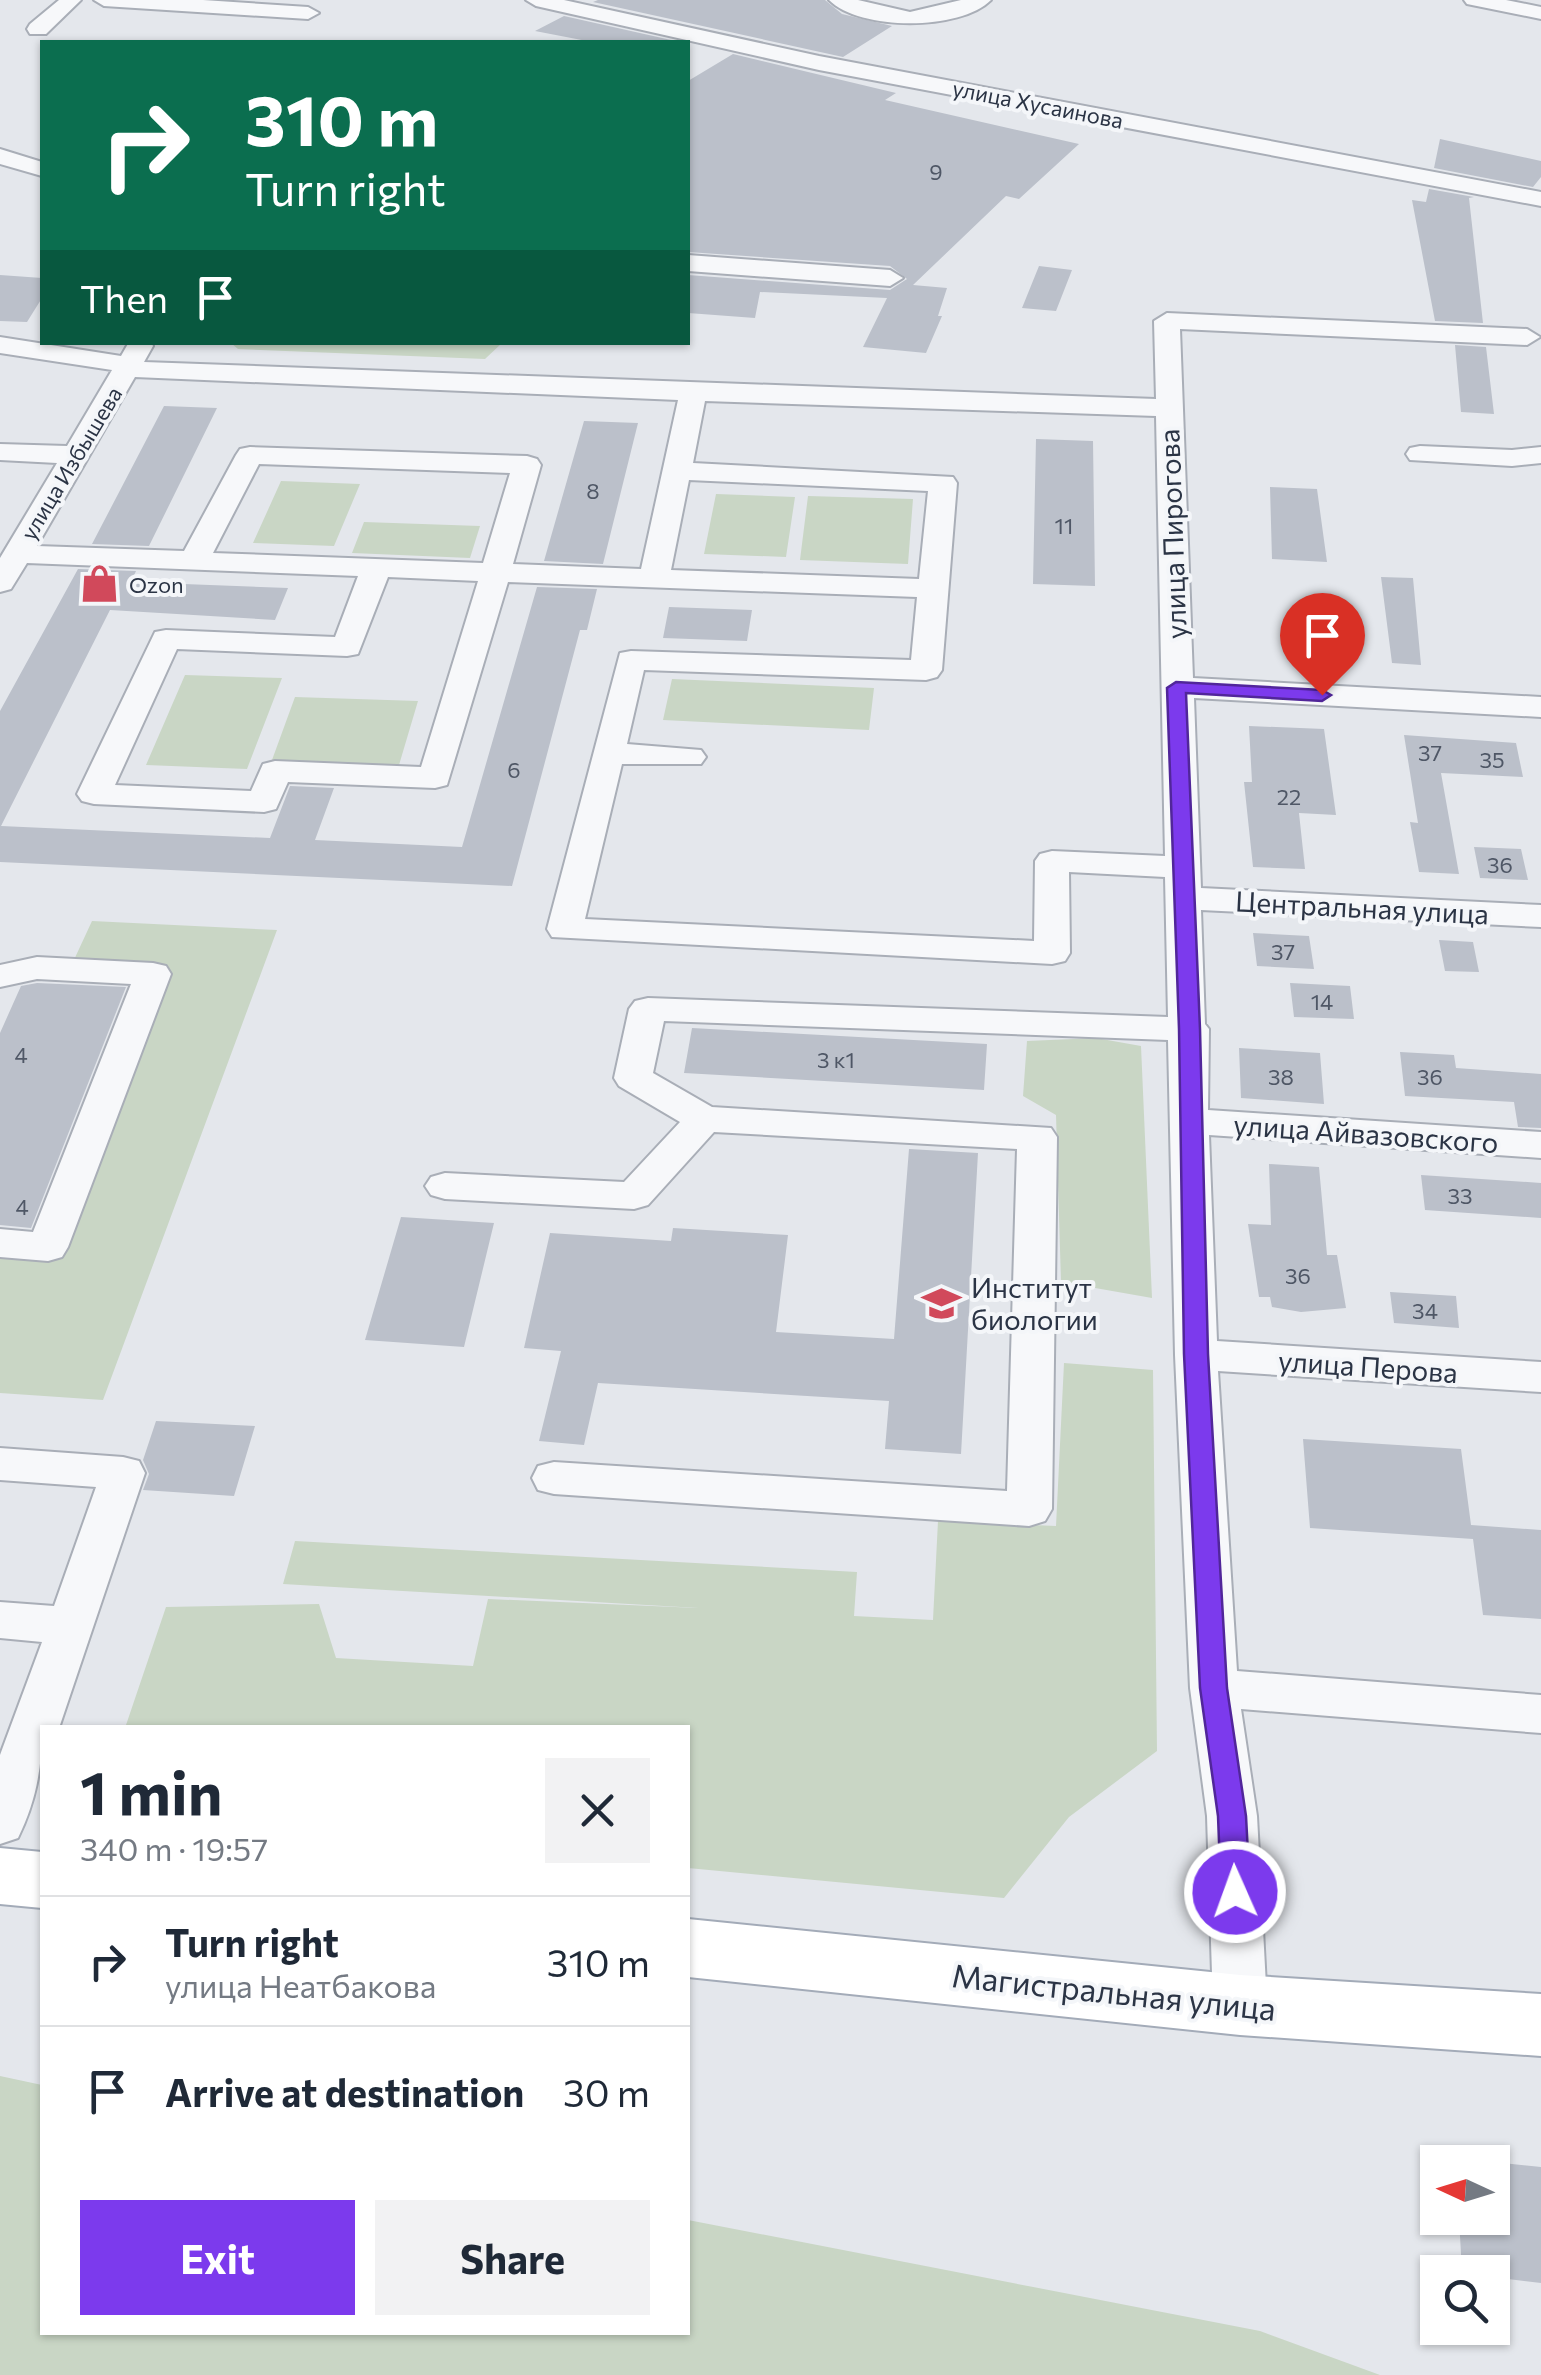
<!DOCTYPE html>
<meta charset="utf-8">
<style>
body{margin:0;font-family:Commissioner,sans-serif;background:#f2f2f3;color:#1f2937;height:100vh;display:flex;flex-direction:column;font-size:38px;white-space:nowrap}
*{box-sizing:border-box;margin:0}
p{font-size:32px;color:#747a83}
.icon{flex:none;width:55px;height:55px;fill:none;stroke:currentColor;stroke-width:2;stroke-linecap:round;stroke-linejoin:round}
.map{position:relative;flex:1;overflow:hidden}
.sheet{position:absolute;left:40px;top:1725px;width:650px;height:610px;display:flex;flex-direction:column;background:#fff;border-radius:0px;box-shadow:0 2px 8px #0004}
.sheet>*{flex:none}
.top-card{position:absolute;left:40px;top:40px;width:650px;height:305px;border-radius:0px;box-shadow:0 2px 8px #0004;background:#0b6e4f;color:#fff;overflow:hidden}
.needle{width:65px;rotate:274deg}
.controls{position:absolute;left:1420px;top:2145px;display:grid;gap:20px}
.controls a{display:grid;place-items:center;width:90px;height:90px;border-radius:0px;background:#fff;box-shadow:0 2px 8px #0004;font-size:50px}
.pin{position:absolute;display:grid;place-items:center;width:85px;height:85px;color:#fff;margin:-102px -42px;border-radius:50% 50% 50% 0;rotate:-45deg;box-shadow:0 0 10px #0007}
.pin .icon{rotate:45deg}
.me{position:absolute;width:110px;margin:-55px;rotate:358deg;stroke-linejoin:round;filter:drop-shadow(0 0 8px #0008)}
.turn{display:flex;align-items:center;gap:35px;height:210px;padding:0 40px;font-size:45px}
.turn .icon{width:130px;height:130px;stroke-width:2.5}
.turn b{display:block;font-size:70px;line-height:85px}
.then{display:flex;align-items:center;height:95px;padding:0 40px;background:#0003;gap:20px;font-size:38px}
.round{display:grid;place-items:center;flex:none;width:105px;height:105px;border-radius:0px;background:#f2f2f3}
.headline{display:flex;align-items:center;justify-content:space-between;height:170px;padding:0 40px}
h1{font-size:60px;font-weight:700;line-height:75px}
.button{display:flex;gap:20px;margin-top:auto;padding:20px 40px}
.button a{flex:1;height:115px;border-radius:0px;background:#7c3aed;color:#fff;font-size:40px;font-weight:700;line-height:115px;text-align:center}
.button a+a{background:#f2f2f3;color:#1f2937}
ul{padding:0;list-style:none}
li{display:flex;align-items:center;gap:30px;height:130px;padding:0 40px;border-top:2px solid #e0e1e3}
li div{flex:1}
li b{display:block;font-size:38px}
li em{font-style:normal}
.map>svg:first-child{display:block}
.green{fill:#c9d6c5}
.building{fill:#bbc0ca}
.lines{fill:none;stroke-linecap:round;stroke-linejoin:round}
.minor-casing{stroke:#a9aeb7;stroke-width:4}
.major-casing{stroke:#a3abb8;stroke-width:4}
.minor{fill:#f7f8fa;fill-rule:evenodd}
.major{fill:#fff;fill-rule:evenodd}
.route{fill:#7c3aed;stroke:#51269a;stroke-width:2.5}
.labels{text-anchor:middle;dominant-baseline:central;stroke-width:8;stroke-linejoin:round;paint-order:stroke}
.far-street-label{font-size:22px;fill:#2b3445;stroke:#f4f6f9}
.number-label{font-size:22px;fill:#4f5766}
.far-poi-label{font-size:22px;fill:#2b3445;stroke:#f4f6f9;text-anchor:start}
.street-label{font-size:28px;fill:#2b3445;stroke:#f4f6f9}
.poi-label{font-size:28px;fill:#2b3445;stroke:#f4f6f9;text-anchor:start}
.near-street-label{font-size:32px;fill:#2b3445;stroke:#f4f6f9}
</style>
<div class="map">
<svg width="1541" height="2375" viewBox="0 0 1541 2375">
<rect width="100%" height="100%" fill="#e4e7ec"/>
<path class="green" d="M 231,343 L 502,343 L 485,359 L 238,349 Z
M 281,481 L 360,484 L 334,546 L 253,543 Z
M 716,494 L 795,497 L 786,557 L 704,554 Z
M 808,496 L 913,499 L 908,564 L 800,560 Z
M 364,522 L 480,526 L 470,558 L 352,553 Z
M 185,675 L 282,678 L 247,769 L 146,765 Z
M 672,679 L 874,688 L 869,730 L 663,720 Z
M 295,697 L 418,701 L 399,765 L 272,760 Z
M 92,921 L 277,930 L 103,1400 L 0,1393 L 0,1256 L 49,1258 L 168,968 L 73,962 Z
M 1096,1038 L 1141,1046 L 1152,1298 L 1061,1282 L 1056,1115 L 1023,1096 L 1027,1041 Z
M 1064,1363 L 1153,1370 L 1157,1751 L 1069,1817 L 1004,1898 L 688,1868 L 688,1728 L 125,1728 L 166,1607 L 319,1604 L 336,1658 L 473,1666 L 488,1599 L 698,1608 L 283,1584 L 295,1541 L 857,1572 L 854,1616 L 933,1620 L 938,1521 L 1056,1526 Z
M 0,2076 L 42,2085 L 42,2332 L 688,2332 L 688,2220 L 1260,2331 L 1380,2375 L 0,2375 Z"/>
<path class="building" d="M 598,0 L 825,0 L 842,14 L 892,26 L 843,57 L 593,2 Z
M 564,16 L 680,42 L 592,42 L 535,31 Z
M 733,54 L 896,93 L 885,100 L 1079,144 L 1019,199 L 1006,196 L 913,285 L 947,288 L 938,316 L 942,316 L 926,353 L 863,347 L 887,298 L 760,292 L 755,318 L 688,313 L 688,275 L 890,290 L 907,279 L 890,266 L 688,252 L 688,81 Z
M 1440,139 L 1541,161 L 1541,177 L 1533,187 L 1434,168 Z
M 1429,189 L 1474,197 L 1469,198 L 1483,323 L 1435,321 L 1412,200 L 1426,202 Z
M 1039,266 L 1072,270 L 1056,311 L 1022,308 Z
M 0,275 L 42,278 L 42,298 L 27,322 L 0,321 Z
M 1455,345 L 1486,347 L 1494,414 L 1461,412 Z
M 164,406 L 217,408 L 149,546 L 92,544 Z
M 584,421 L 638,423 L 603,564 L 544,561 Z
M 1036,439 L 1093,441 L 1095,586 L 1033,584 Z
M 1270,487 L 1317,489 L 1327,562 L 1272,559 Z
M 78,569 L 136,571 L 131,582 L 288,588 L 275,620 L 110,610 L 1,826 L 270,838 L 290,786 L 334,788 L 315,840 L 462,847 L 537,587 L 597,589 L 587,630 L 580,630 L 512,886 L 0,862 L 0,711 Z
M 1381,577 L 1413,578 L 1421,665 L 1392,663 Z
M 669,607 L 752,610 L 747,641 L 663,638 Z
M 1249,726 L 1324,729 L 1336,815 L 1299,813 L 1305,869 L 1253,867 L 1244,782 L 1252,782 Z
M 1404,735 L 1516,743 L 1523,777 L 1441,773 L 1459,874 L 1419,872 L 1410,822 L 1418,823 Z
M 1474,847 L 1521,849 L 1528,880 L 1480,878 Z
M 1253,933 L 1309,936 L 1314,969 L 1257,966 Z
M 1439,940 L 1473,942 L 1479,972 L 1445,971 Z
M 37,983 L 126,987 L 31,1228 L 0,1225 L 0,1033 L 21,986 Z
M 1290,983 L 1350,986 L 1354,1019 L 1294,1017 Z
M 692,1028 L 987,1044 L 984,1090 L 684,1073 Z
M 1239,1048 L 1320,1053 L 1324,1104 L 1241,1098 Z
M 1400,1052 L 1454,1055 L 1456,1068 L 1541,1074 L 1541,1128 L 1518,1127 L 1514,1102 L 1405,1096 Z
M 909,1149 L 978,1153 L 961,1454 L 885,1449 L 889,1401 L 598,1383 L 584,1445 L 539,1441 L 561,1351 L 524,1348 L 550,1233 L 671,1241 L 673,1228 L 788,1235 L 776,1332 L 894,1339 Z
M 1269,1164 L 1319,1167 L 1327,1255 L 1337,1255 L 1346,1308 L 1301,1312 L 1272,1307 L 1270,1297 L 1259,1297 L 1248,1224 L 1271,1225 Z
M 1421,1175 L 1541,1183 L 1541,1218 L 1425,1210 Z
M 401,1217 L 494,1223 L 464,1347 L 365,1340 Z
M 1390,1292 L 1456,1296 L 1459,1328 L 1394,1323 Z
M 156,1421 L 255,1426 L 234,1496 L 143,1490 L 149,1474 L 143,1460 Z
M 1303,1439 L 1461,1449 L 1471,1525 L 1541,1530 L 1541,1619 L 1483,1615 L 1473,1539 L 1310,1528 Z
M 1456,2158 L 1541,2167 L 1541,2283 L 1492,2277 L 1492,2272 L 1462,2272 L 1459,2218 L 1492,2218 L 1492,2162 L 1456,2162 Z"/>
<g class="lines">
<defs>
<path id="minor" d="M 59,0 L 81,0 L 46,34 L 30,34 L 27,29 L 30,24 Z
M 94,0 L 203,0 L 308,7 L 319,13 L 308,19 L 104,6 Z
M 526,0 L 564,0 L 819,56 L 1541,192 L 1541,206 L 819,70 L 536,6 Z
M 829,0 L 858,0 L 910,12 L 961,0 L 991,0 C 960,31 860,31 829,0 Z
M 1464,0 L 1506,0 L 1541,7 L 1541,19 L 1467,4 Z
M 0,149 L 42,162 L 42,176 L 0,164 Z
M 688,255 L 890,270 L 903,278 L 890,286 L 688,271 Z
M 1167,313 L 1527,329 L 1540,337 L 1527,345 L 1180,329 L 1193,678 L 1541,697 L 1541,717 L 1194,698 L 1201,888 L 1541,905 L 1541,927 L 1201,910 L 1205,1024 L 1209,1029 L 1208,1110 L 1541,1132 L 1541,1158 L 1209,1135 L 1217,1341 L 1541,1362 L 1541,1392 L 1218,1371 L 1237,1671 L 1541,1695 L 1541,1733 L 1241,1709 L 1257,1816 L 1267,2005 L 1259,2021 L 1240,2028 L 1221,2021 L 1213,2005 L 1207,1816 L 1190,1688 L 1175,1355 L 1168,1040 L 664,1021 L 653,1073 L 712,1107 L 1051,1128 L 1057,1137 L 1052,1509 L 1045,1521 L 1029,1526 L 554,1494 L 538,1490 L 532,1478 L 538,1466 L 554,1462 L 1007,1491 L 1017,1149 L 714,1132 L 648,1205 L 634,1209 L 445,1199 L 431,1195 L 425,1186 L 431,1177 L 445,1173 L 624,1182 L 680,1122 L 619,1086 L 614,1078 L 629,1009 L 635,1001 L 648,998 L 1168,1017 L 1165,877 L 1069,872 L 1070,953 L 1065,961 L 1052,964 L 552,937 L 547,929 L 620,653 L 631,651 L 911,660 L 917,597 L 508,582 L 447,785 L 435,788 L 288,782 L 276,809 L 264,812 L 94,804 L 82,801 L 77,794 L 155,632 L 166,630 L 335,637 L 358,576 L 27,563 L 11,589 L 0,592 L 0,558 L 57,463 L 0,460 L 0,444 L 67,446 L 112,370 L 0,353 L 0,337 L 121,356 L 129,342 L 151,342 L 153,346 L 144,362 L 1156,399 L 1154,321 ZM 135,377 L 678,400 L 641,569 L 513,564 L 541,465 L 537,459 L 527,456 L 250,447 L 240,449 L 236,455 L 184,551 L 37,546 ZM 705,401 L 1156,416 L 1165,856 L 1052,851 L 1040,854 L 1035,861 L 1034,941 L 585,919 L 622,764 L 701,764 L 706,757 L 701,750 L 627,744 L 644,670 L 926,680 L 937,677 L 942,670 L 957,483 L 953,477 L 693,463 ZM 259,464 L 510,473 L 483,563 L 213,553 ZM 689,480 L 928,491 L 919,579 L 671,570 ZM 388,577 L 478,581 L 421,767 L 275,761 L 263,764 L 251,791 L 115,785 L 177,649 L 347,656 L 358,654 Z
M 1420,446 L 1512,450 L 1541,447 L 1541,463 L 1512,466 L 1410,460 L 1406,454 L 1410,448 Z
M 37,957 L 153,963 L 166,966 L 171,974 L 68,1247 L 62,1257 L 48,1261 L 0,1257 L 0,1229 L 33,1232 L 131,984 L 37,979 L 0,987 L 0,965 Z
M 0,1448 L 123,1457 L 139,1461 L 145,1473 L 59,1728 L 42,1728 C 42,1768 36,1801 18,1838 L 0,1844 L 0,1755 L 42,1642 L 0,1638 L 0,1602 L 54,1606 L 96,1487 L 0,1480 Z"/>
<path id="major" d="M 0,1848 L 42,1852 L 42,1908 L 0,1904 Z
M 688,1919 L 1240,1975 L 1541,1994 L 1541,2056 L 1240,2035 L 688,1977 Z"/>
</defs>
<use href="#minor" class="minor-casing"/>
<use href="#major" class="major-casing"/>
<use href="#minor" class="minor"/>
<use href="#major" class="major"/>
</g>
<path class="route" d="M 1176,682 L 1322,690 L 1331,695 L 1322,701 L 1186,693 L 1200,1029 L 1208,1354 L 1227,1688 L 1246,1816 L 1250,1892 L 1246,1900 L 1235,1904 L 1225,1900 L 1221,1892 L 1218,1816 L 1200,1688 L 1184,1354 L 1179,1029 L 1167,688 Z"/>
<defs>
<symbol id="shop-bare" viewBox="-9 -9 18 18"><path d="M-5-2.5h2.3a2.7 3.5 0 0 1 5.4 0H5L5.5 6h-11ZM-1.5-2.5h3a1.5 2.3 0 0 0-3 0Z" fill="#d1495b" stroke="#f4f6f9" stroke-width="2.5" paint-order="stroke"/></symbol>
<symbol id="university-bare" viewBox="-9 -9 18 18"><path d="M0-5L7-2L0 1L-7-2ZM-4 1L0 2.5L4 1V4Q0 6-4 4Z" fill="#d1495b" stroke="#f4f6f9" stroke-width="2.5" paint-order="stroke"/></symbol>
</defs>
<g fill-rule="evenodd">
<use href="#shop-bare" x="72" y="556" width="55" height="55"/>
<use href="#university-bare" x="914" y="1276" width="55" height="55"/>
</g>
<g class="labels">
<g class="far-street-label">
<text transform="translate(1038 104) rotate(11)">улица Хусаинова</text>
<text transform="translate(71 463) rotate(-59)">улица Избышева</text>
</g>
<g class="number-label">
<text x="936" y="171">9</text>
<text x="593" y="490">8</text>
<text x="1064" y="525">11</text>
<text x="1430" y="752">37</text>
<text x="1492" y="759">35</text>
<text x="514" y="769">6</text>
<text x="1289" y="796">22</text>
<text x="1500" y="864">36</text>
<text x="1283" y="951">37</text>
<text x="1322" y="1001">14</text>
<text x="21" y="1054">4</text>
<text x="836" y="1059">3 к1</text>
<text x="1281" y="1076">38</text>
<text x="1430" y="1076">36</text>
<text x="1460" y="1195">33</text>
<text x="22" y="1206">4</text>
<text x="1298" y="1275">36</text>
<text x="1425" y="1310">34</text>
</g>
<g class="far-poi-label">
<text x="129" y="584">Ozon</text>
</g>
<g class="street-label">
<text transform="translate(1172 534) rotate(-92)">улица Пирогова</text>
<text transform="translate(1362 907) rotate(3)">Центральная улица</text>
<text transform="translate(1366 1133) rotate(4)">улица Айвазовского</text>
<text transform="translate(1368 1366) rotate(4)">улица Перова</text>
</g>
<g class="poi-label">
<text x="971" y="1287">Институт<tspan x="971" dy="32">биологии</tspan></text>
</g>
<g class="near-street-label">
<text transform="translate(1114 1991) rotate(6)">Магистральная улица</text>
</g>
</g>
</svg>
<div class="controls">
<a><svg class="needle" viewBox="-14 -14 28 28"><path d="M0-13l5 13h-10z" fill="#e53935"/><path d="M0 13l5-13h-10z" fill="#747a83"/></svg></a>
<a><svg class="icon" aria-label="search" viewBox="0 0 24 24"><circle cx="10" cy="10" r="6"/><path d="M15 15l6 6"/></svg></a>
</div>
<div class="pin" style="left:1322px;top:695px;background:#d93025"><svg class="icon" aria-label="arrive" viewBox="0 0 24 24"><path d="M6 21V4h12l-3 4 3 4H6"/></svg></div>
<svg class="me" style="left:1235px;top:1892px" viewBox="-20 -20 40 40"><circle r="17" fill="#7c3aed" stroke="#fff" stroke-width="3"/><path d="M0-11L8 9 0 5-8 9z" fill="#fff"/></svg>
<div class="top-card">
<div class="turn"><svg class="icon" aria-label="right" viewBox="0 0 24 24"><path d="M7 20v-9h11M14 6l5 5-5 5"/></svg><div><b>310 m</b>Turn right</div></div>
<div class="then">Then<svg class="icon" aria-label="arrive" viewBox="0 0 24 24"><path d="M6 21V4h12l-3 4 3 4H6"/></svg></div>
</div>
<section class="sheet">
<div class="headline"><div><h1>1 min</h1><p>340 m · 19:57</p></div><a class="round"><svg class="icon" aria-label="close" viewBox="0 0 24 24"><path d="M6 6l12 12M18 6L6 18"/></svg></a></div>
<ul>
<li><svg class="icon" aria-label="right" viewBox="0 0 24 24"><path d="M7 20v-9h11M14 6l5 5-5 5"/></svg><div><b>Turn right</b><p>улица Неатбакова</p></div><em>310 m</em></li>
<li><svg class="icon" aria-label="arrive" viewBox="0 0 24 24"><path d="M6 21V4h12l-3 4 3 4H6"/></svg><div><b>Arrive at destination</b></div><em>30 m</em></li>
</ul>
<div class="button"><a>Exit</a><a>Share</a></div>
</section>
</div>
